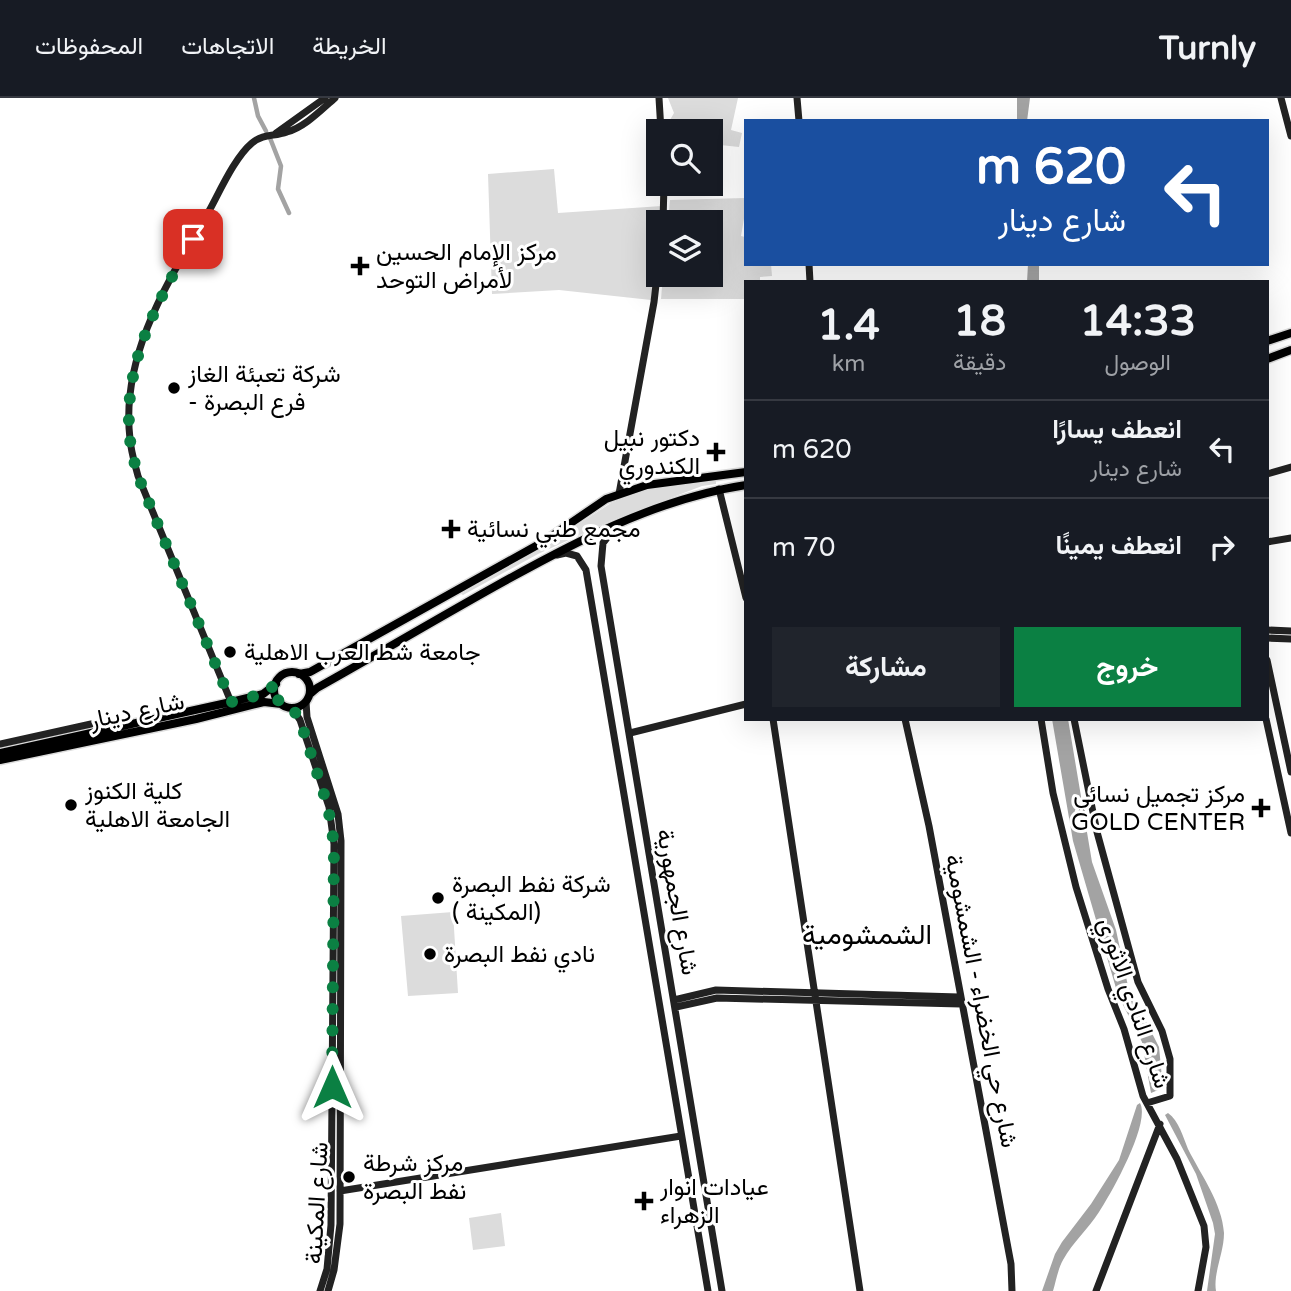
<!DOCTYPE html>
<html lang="ar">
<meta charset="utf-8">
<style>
body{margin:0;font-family:"Varela Round",Vazirmatn,sans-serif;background:#20242c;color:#f1f3f6;direction:rtl;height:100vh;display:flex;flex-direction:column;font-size:26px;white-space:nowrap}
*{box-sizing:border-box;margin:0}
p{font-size:23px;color:#9ea1a6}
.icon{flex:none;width:38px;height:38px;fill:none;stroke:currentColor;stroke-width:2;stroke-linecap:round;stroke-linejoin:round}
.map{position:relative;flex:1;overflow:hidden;direction:ltr}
.panel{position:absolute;left:744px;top:182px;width:525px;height:441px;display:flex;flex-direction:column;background:#171b24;border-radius:0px;box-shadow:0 7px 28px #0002;direction:rtl}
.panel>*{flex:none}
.top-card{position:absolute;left:744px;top:21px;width:525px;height:147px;border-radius:0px;box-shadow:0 7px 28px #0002;direction:rtl;background:#1a4fa0;color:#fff;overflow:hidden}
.tools{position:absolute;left:646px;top:21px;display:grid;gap:14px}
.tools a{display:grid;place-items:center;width:77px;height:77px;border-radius:0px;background:#171b24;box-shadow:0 7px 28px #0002;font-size:35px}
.pin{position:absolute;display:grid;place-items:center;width:60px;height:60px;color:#fff;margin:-30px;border-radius:14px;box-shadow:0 4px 10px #0006}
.me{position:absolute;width:77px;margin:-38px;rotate:0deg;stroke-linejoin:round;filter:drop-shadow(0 0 5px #0008)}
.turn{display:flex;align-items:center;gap:24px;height:147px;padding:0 28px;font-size:32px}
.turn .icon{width:91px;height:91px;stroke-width:2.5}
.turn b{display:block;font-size:49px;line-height:60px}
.eta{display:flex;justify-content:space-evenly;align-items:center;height:119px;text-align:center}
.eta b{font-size:42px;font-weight:700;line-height:49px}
.button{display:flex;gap:14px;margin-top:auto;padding:14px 28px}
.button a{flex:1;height:80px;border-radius:0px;background:#0b8043;color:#fff;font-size:28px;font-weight:700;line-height:80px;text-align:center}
.button a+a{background:#20242c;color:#f1f3f6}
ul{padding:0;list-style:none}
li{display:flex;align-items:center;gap:21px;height:98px;padding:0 28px;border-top:2px solid #363941}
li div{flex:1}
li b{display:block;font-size:26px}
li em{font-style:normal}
header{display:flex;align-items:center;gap:42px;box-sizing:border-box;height:98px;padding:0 35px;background:#171b24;border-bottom:2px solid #363941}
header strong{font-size:33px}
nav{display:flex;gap:38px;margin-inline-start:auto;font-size:24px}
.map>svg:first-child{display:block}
.green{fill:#dcdcdc}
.water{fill:#a3a3a3}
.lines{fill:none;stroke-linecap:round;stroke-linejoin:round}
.canal{stroke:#a3a3a3;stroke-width:4.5}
.primary-casing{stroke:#dbdbdb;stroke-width:11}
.secondary{stroke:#222;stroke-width:7}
.primary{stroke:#000;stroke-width:8}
.route{stroke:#0b8043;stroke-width:12;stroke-dasharray:0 21.6}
.poi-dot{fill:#000;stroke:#fff;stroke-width:2.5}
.labels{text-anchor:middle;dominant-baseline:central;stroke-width:6;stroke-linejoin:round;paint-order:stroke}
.poi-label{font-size:24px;fill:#000;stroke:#fff;text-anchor:start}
.street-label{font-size:24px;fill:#000;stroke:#fff}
.quarter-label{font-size:28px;fill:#000;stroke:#fff}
</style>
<header>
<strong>Turnly</strong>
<nav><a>الخريطة</a><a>الاتجاهات</a><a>المحفوظات</a></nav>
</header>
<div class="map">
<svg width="1291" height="1193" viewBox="0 0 1291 1193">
<rect width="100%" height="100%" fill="#fff"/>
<path class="green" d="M 668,0 L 738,0 L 731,32 L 742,35 L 739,49 L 711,46 L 710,33 L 671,33 L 670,22 L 674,15 Z
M 554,71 L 558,115 L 662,108 L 660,124 L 658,124 C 658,129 659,136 658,140 C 654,148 651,150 657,158 L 651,202 L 559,192 L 492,196 L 488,76 Z
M 745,100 L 745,115 L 741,138 L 745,139 L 746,166 L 771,166 L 772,178 L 760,179 L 760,184 L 746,184 L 745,201 L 661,201 L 663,177 L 710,177 L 710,124 L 668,124 L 670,102 Z
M 716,381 L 716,386 L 702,388 L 613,422 L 538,456 L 463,497 L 461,496 L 554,442 L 611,405 L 654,389 Z
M 453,814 L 458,895 L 408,898 L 401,818 Z
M 501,1115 L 505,1148 L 473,1152 L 469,1120 Z"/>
<path class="water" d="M 1017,0 L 1030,0 L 1027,23 L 1017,23 Z
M 1028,166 L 1039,166 L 1039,184 L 1027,184 Z
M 1052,621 L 1068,621 L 1092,764 L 1116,832 L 1128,888 L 1159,949 L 1163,990 L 1151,995 L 1142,944 L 1118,897 L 1073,743 Z
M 1140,1005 C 1151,1025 1111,1096 1099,1114 C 1088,1131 1073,1144 1063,1162 C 1058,1171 1056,1183 1053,1193 L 1042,1193 L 1055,1156 L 1062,1144 L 1091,1106 L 1119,1062 L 1137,1007 Z
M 1168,1015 C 1179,1023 1183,1039 1188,1051 C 1201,1077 1222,1105 1224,1135 C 1224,1155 1213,1175 1216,1193 L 1207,1193 L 1215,1136 L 1213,1125 L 1196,1076 L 1165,1017 Z"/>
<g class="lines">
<path class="canal" d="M 254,0 L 258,18 L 266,33
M 270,40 L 281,68 L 278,91 L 289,115"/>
<defs>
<path id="primary" d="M 1267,243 L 1291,235
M 1267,261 L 1291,252
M274 592a18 18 0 1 1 36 0a18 18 0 1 1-36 0Z
M 299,576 L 310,574 L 543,444 L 606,401 L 647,387 L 746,374
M 310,596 L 317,590 C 376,557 435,522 494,489 C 573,445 655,401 746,387
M 0,655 L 231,604 L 263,596 L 276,586
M 0,662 L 196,621 L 264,604 L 281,606"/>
</defs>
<use href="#primary" class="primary-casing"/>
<path class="secondary" d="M 659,0 L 661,33
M 797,0 L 799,23
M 1281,0 L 1291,38
M 276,35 L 325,0
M 663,124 L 664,86
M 809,166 L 810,184
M 1267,376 L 1291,369
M 719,391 L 746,500
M 619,396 L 654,204 L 658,169
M 616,428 L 603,445 L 601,468 L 722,1193
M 1267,444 L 1291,440
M 557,457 L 566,455 L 577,458 L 586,472 L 708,1193
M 1267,532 L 1291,533
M 1267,540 L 1291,541
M 1267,562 L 1291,674
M 231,604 L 138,378 C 135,366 131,354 130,341 C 120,257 169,182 209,113 C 220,93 235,59 252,45 C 264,35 274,39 287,34 C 305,29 321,12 335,0
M 306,604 L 307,619 L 338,716 L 341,743 L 340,1126 L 334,1172 L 328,1193
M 292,610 L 300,622 L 329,709 L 334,746 L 331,1127 L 327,1171 L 320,1193
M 773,621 L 860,1193
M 905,621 L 929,728 L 1011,1166 L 1012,1193
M 1041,621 L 1053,695 L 1076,789 L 1108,891 L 1124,931 L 1143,998 L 1177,1061 L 1204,1128 L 1206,1149 L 1198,1193
M 1074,621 L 1097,734 L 1138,884 L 1162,933 L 1170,961 L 1170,998 L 1147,1005
M 1266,621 L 1291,735
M 630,635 L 746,606
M 0,646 L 91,626
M 674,902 L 716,892 L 959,899
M 676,909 L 717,900 L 961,906
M 340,1093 L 681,1038
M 1096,1193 L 1160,1026"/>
<use href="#primary" class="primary"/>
</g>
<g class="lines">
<path class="route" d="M 193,141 C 158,203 122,266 130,341 C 131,353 135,366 138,378 L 231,604 L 263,596 L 276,586 L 278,602 L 292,610 L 300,622 L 328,709 L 334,746 L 332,989"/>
</g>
<g class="poi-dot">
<path d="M356.5 157.5h7v7h7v7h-7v7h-7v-7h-7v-7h7z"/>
<circle cx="174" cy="290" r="7"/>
<path d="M712.5 343.5h7v7h7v7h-7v7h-7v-7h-7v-7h7z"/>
<path d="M447.5 420.5h7v7h7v7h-7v7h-7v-7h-7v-7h7z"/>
<circle cx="230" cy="554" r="7"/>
<circle cx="71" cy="707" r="7"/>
<path d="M1257.5 699.5h7v7h7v7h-7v7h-7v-7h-7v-7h7z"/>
<circle cx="438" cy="800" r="7"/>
<circle cx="430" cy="856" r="7"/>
<circle cx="349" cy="1079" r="7"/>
<path d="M640.5 1092.5h7v7h7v7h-7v7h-7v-7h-7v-7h7z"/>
</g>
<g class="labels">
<g class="poi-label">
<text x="376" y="154">مركز الإمام الحسين<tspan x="376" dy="28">لأمراض التوحد</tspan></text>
<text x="188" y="276">شركة تعبئة الغاز<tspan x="188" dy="28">- فرع البصرة</tspan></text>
<text x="700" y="340" text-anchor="end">دكتور نبيل<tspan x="700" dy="28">الكندوري</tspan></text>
<text x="467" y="431">مجمع طبي نسائية</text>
<text x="244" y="554">جامعة شط العرب الاهلية</text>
<text x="85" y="693">كلية الكنوز<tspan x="85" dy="28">الجامعة الاهلية</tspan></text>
<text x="1245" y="696" text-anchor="end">مركز تجميل نسائي<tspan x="1245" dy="28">GOLD CENTER</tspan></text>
<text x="452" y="786">شركة نفط البصرة<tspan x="452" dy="28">( المكينة)</tspan></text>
<text x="444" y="856">نادي نفط البصرة</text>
<text x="363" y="1065">مركز شرطة<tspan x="363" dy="28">نفط البصرة</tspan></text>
<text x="660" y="1089">عيادات انوار<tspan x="660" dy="28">الزهراء</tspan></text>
</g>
<g class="street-label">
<text transform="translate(137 613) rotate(-12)">شارع دينار</text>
<text transform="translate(677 804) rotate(80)">شارع الجمهورية</text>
<text transform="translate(981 903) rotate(79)">شارع حي الخضراء - الشمشومية</text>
<text transform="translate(1134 905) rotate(71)">شارع النادي الاثوري</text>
<text transform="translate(317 1105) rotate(-87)">شارع المكينة</text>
</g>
<g class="quarter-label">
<text x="867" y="837">الشمشومية</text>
</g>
</g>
</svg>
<div class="tools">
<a><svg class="icon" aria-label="search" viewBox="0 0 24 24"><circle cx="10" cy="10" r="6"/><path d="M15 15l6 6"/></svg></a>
<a><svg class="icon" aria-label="layers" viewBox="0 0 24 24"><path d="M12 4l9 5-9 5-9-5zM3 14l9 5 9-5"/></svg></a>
</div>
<div class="pin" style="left:193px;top:141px;background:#d93025"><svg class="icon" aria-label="arrive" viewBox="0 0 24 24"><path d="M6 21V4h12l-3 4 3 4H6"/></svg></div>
<svg class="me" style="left:332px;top:989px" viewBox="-20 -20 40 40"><path d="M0-17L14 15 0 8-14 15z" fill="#0b8043" stroke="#fff" stroke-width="4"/></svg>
<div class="top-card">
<div class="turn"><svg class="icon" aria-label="left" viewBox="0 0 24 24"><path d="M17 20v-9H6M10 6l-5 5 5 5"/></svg><div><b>620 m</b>شارع دينار</div></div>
</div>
<section class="panel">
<div class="eta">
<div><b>14:33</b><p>الوصول</p></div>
<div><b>18</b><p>دقيقة</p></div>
<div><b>1.4</b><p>km</p></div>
</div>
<ul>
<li><svg class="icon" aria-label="left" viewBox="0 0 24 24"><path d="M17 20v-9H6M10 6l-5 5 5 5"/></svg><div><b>انعطف يسارًا</b><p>شارع دينار</p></div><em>620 m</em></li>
<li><svg class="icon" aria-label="right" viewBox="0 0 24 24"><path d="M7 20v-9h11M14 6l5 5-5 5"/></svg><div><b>انعطف يمينًا</b></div><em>70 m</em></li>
</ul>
<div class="button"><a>خروج</a><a>مشاركة</a></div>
</section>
</div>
